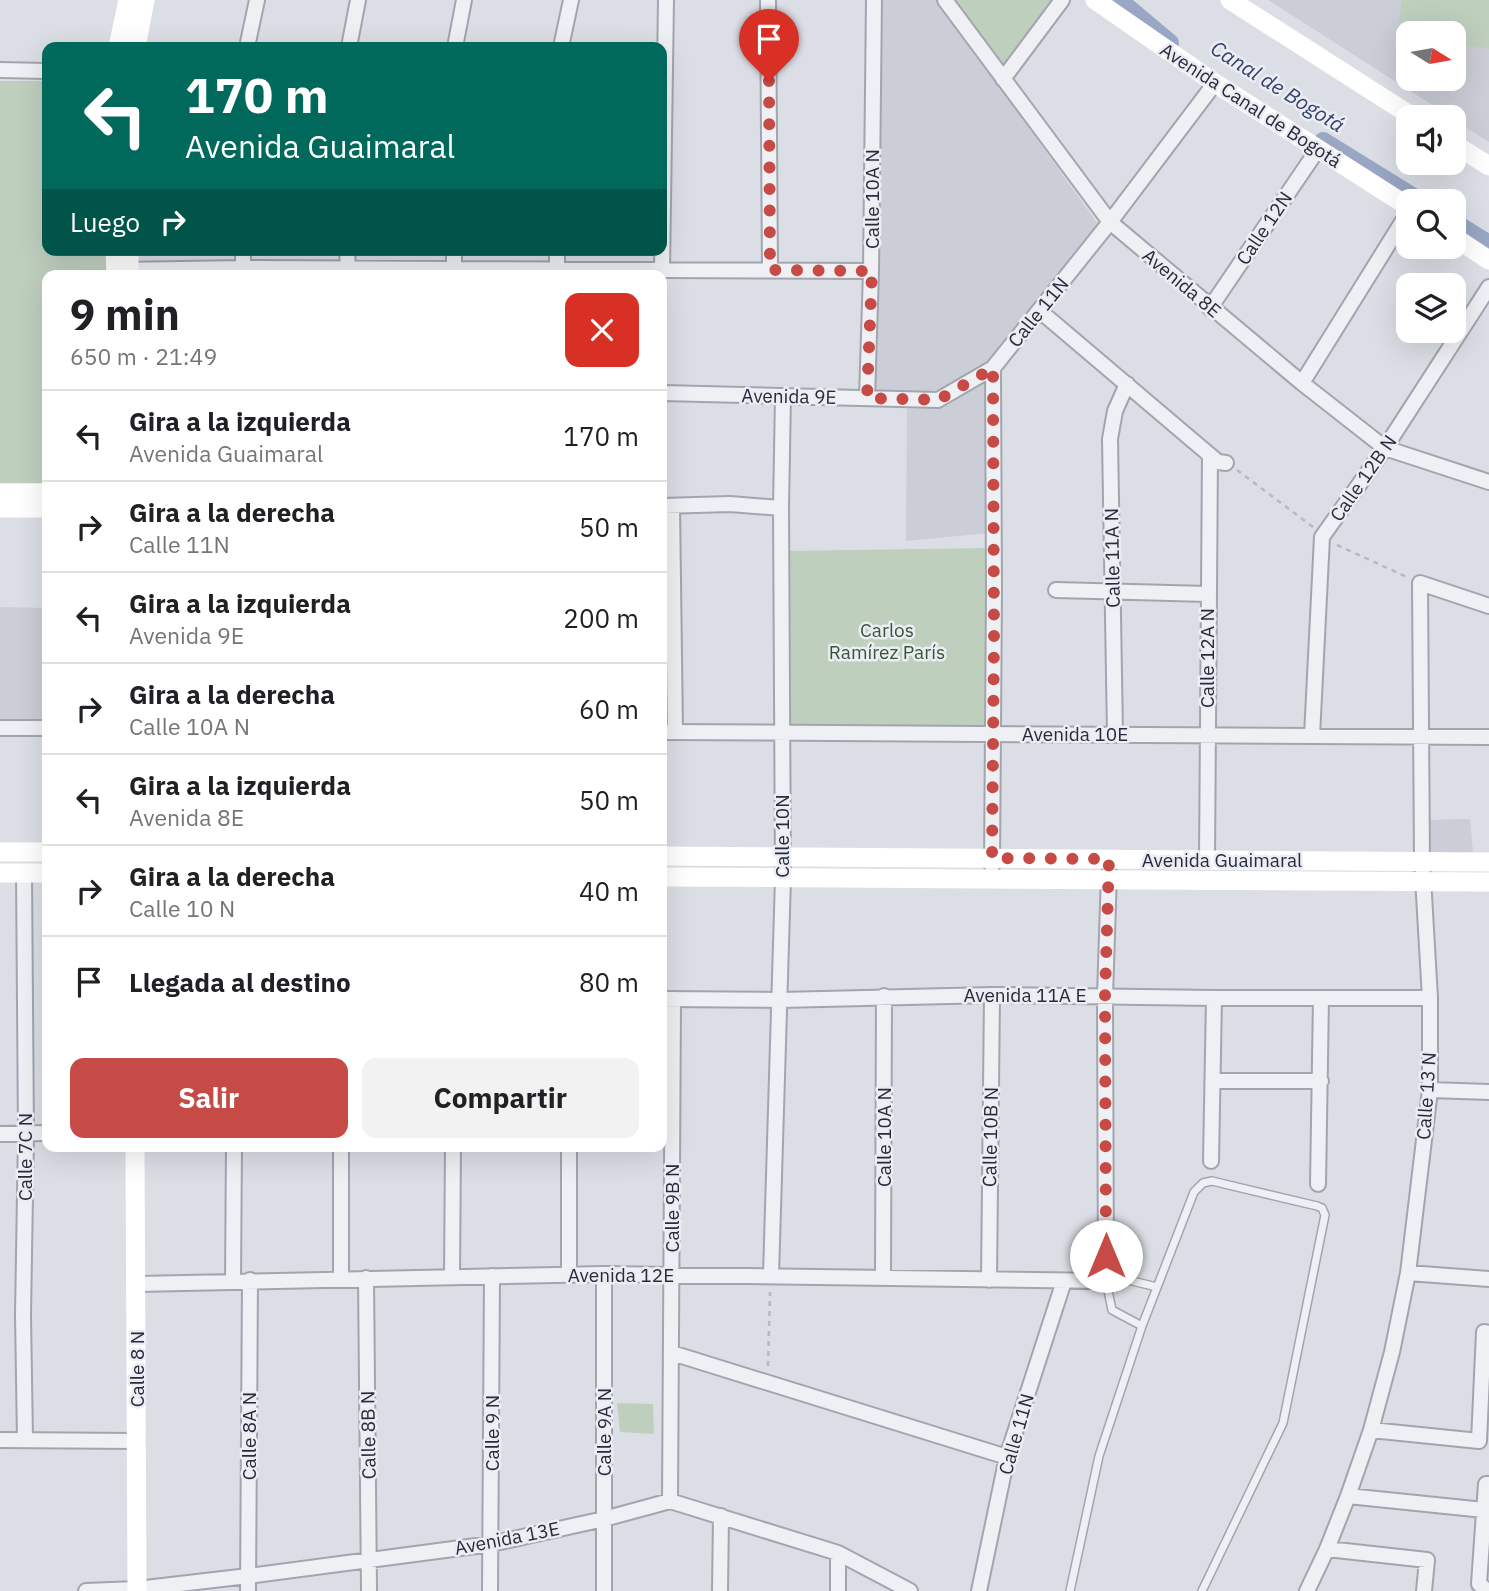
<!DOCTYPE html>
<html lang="es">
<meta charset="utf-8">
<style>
body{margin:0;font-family:"IBM Plex Sans",sans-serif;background:#f2f2f2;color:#202124;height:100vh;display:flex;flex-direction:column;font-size:26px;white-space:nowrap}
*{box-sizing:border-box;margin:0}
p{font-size:23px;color:#757577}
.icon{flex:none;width:38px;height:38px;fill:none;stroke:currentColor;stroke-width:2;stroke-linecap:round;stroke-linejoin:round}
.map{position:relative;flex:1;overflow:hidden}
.details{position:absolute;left:42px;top:270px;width:625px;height:882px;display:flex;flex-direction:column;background:#fff;border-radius:14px;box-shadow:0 7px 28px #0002}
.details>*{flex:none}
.banner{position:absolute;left:42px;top:42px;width:625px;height:214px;border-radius:14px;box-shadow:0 7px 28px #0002;background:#00695c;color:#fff;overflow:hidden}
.needle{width:46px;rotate:101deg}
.tools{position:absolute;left:1396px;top:21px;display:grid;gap:14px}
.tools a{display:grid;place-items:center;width:70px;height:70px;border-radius:14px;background:#fff;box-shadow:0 7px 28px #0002;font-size:35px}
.pin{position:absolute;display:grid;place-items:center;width:60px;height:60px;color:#fff;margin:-72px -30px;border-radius:50% 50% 50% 0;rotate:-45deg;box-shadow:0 0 7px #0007}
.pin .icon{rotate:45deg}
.me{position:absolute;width:77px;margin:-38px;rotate:0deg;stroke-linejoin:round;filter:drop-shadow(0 0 5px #0008)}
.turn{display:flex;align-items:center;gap:24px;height:147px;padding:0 28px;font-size:32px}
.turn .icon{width:91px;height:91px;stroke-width:2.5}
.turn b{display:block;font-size:49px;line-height:60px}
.then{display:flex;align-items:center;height:66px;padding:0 28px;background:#0003;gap:14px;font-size:26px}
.round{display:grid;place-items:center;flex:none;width:74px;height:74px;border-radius:14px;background:#f2f2f2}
.headline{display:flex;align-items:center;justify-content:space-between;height:119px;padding:0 28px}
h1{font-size:42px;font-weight:700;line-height:52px}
.action{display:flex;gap:14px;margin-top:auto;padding:14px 28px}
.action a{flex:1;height:80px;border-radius:14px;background:#c64b46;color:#fff;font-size:28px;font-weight:700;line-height:80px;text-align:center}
.action a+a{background:#f2f2f2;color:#202124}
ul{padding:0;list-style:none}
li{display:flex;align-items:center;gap:21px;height:91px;padding:0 28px;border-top:2px solid #e0e0e0}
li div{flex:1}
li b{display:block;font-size:26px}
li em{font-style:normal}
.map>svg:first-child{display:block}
.built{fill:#cbcdd7;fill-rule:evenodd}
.green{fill:#bfcfbe}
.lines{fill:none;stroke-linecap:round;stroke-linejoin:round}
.canal{stroke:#99a6c4;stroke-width:18}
.lane-casing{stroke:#a2a5af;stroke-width:10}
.street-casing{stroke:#a2a5af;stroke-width:18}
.path{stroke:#b7b9c0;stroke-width:2.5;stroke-dasharray:5 5;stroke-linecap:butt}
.lane{stroke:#eff0f4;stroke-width:7}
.street{stroke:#eff0f4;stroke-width:14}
.secondary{stroke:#fff;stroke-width:19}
.route{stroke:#c64b46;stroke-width:12;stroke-dasharray:0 21.6}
.labels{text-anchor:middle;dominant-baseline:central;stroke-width:5;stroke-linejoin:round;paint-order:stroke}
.street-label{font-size:19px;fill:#272b3b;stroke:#ecedf4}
.park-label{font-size:19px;fill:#355635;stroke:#ecedf4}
.water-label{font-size:21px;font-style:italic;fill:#34436c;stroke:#ecedf4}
</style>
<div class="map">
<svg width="1489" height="1591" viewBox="0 0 1489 1591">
<rect width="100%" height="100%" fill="#dcdee6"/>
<path class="built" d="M 878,0 L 937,0 L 1098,224 L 986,364 L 939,390 L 873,396 Z
M 1268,0 L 1489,0 L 1489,142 L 1454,120 L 1454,117 L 1451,117 ZM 1409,33 L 1454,33 L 1454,79 L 1409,79 Z
M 988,381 L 989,533 L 906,541 L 907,409 L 943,408 Z
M 0,607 L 47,608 L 47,722 L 0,721 Z
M 1470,819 L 1473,852 L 1427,855 L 1426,820 Z"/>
<path class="green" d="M 953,0 L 1057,0 L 1005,69 Z
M 1402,0 L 1489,0 L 1489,49 L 1454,44 L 1454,33 L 1409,33 L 1409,37 L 1397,35 Z
M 0,81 L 47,81 L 47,250 L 108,250 L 108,275 L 47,275 L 47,483 L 0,483 Z
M 986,548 L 988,732 L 787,734 L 785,551 Z
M 617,1403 L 653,1404 L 654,1434 L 620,1432 Z"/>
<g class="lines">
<path class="canal" d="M 1119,0 L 1170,43
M 1323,141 L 1420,201
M 1454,222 L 1489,244"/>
<defs>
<path id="lane" d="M 1142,1326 L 1112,1310 L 1106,1281 L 1114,1283 L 1128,1280 L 1157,1287
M 1070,1591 L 1099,1456 L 1142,1326 L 1194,1192 L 1203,1183 L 1212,1181 L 1317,1206 L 1322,1208 L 1325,1215 L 1283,1423 L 1202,1591"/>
<path id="street" d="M 768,0 L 770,270
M 945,0 L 1110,222 L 1302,383 L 1385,448 L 1489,482
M 247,47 L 257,0
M 349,47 L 358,0
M 455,47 L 464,0
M 561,47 L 571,0
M 0,70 L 47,71
M 1003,79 L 1062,0
M 243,250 L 243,268
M 347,250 L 348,268
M 454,250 L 454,275
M 557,250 L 557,275
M 120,270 L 243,268 L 871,271
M 662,270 L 666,0
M 1210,308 L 1318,149
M 1040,311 L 1218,462 L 1226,463
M 1302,383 L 1409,211
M 662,393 L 938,400 L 993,368
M 867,398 L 871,271 L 874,0
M 662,506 L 730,504 L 781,508
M 672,506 L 675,732
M 1056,590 L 1208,594
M 0,728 L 47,728
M 662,732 L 1489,737
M 1115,734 L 1110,439 L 1115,411 L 1127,384
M 1312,736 L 1322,537 L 1385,448 L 1489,287
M 1207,860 L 1210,455
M 992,866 L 994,590 L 993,368 L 1110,222 L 1215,83
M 24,873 L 26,1134 L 23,1315 L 25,1440
M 662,999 L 780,1000 L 992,995 L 1214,998 L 1430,998
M 1213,1081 L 1321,1081
M 1430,1090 L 1489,1092
M 0,1134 L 47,1133
M 1211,1161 L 1214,998
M 1318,1184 L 1321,998
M 1408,1273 L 1489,1279
M 569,1274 L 569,1146
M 604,1274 L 604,1591
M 771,1275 L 783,878 L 781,508 L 783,396
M 452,1277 L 453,1146
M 883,1277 L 884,996
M 366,1278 L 369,1591
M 341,1279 L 341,1146
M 989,1280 L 992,995
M 233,1281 L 234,1146
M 137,1284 L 604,1274 L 1106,1281 L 1105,996 L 1109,873
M 672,1353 L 1007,1457
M 1371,1430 L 1479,1441 L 1484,1332 L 1489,1333
M 0,1440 L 137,1441
M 1348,1496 L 1484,1510
M 670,1501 L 673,999
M 1327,1549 L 1427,1560 L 1424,1591
M 838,1553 L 838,1591
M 86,1591 L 137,1589 L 248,1576 L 491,1544 L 604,1519 L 670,1501 L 838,1553 L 910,1591
M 248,1591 L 250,1280
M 490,1591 L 492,1276
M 720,1591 L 721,1516
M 979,1591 L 1007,1457 L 1064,1281
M 1307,1591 L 1327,1549 L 1348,1496 L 1371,1430 L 1392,1352 L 1408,1273 L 1430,1090 L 1430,998 L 1422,861 L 1420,583 L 1489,606
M 1488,1591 L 1479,1584 L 1486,1484 L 1489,1484"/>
</defs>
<use href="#lane" class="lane-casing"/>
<use href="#street" class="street-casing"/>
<path class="path" d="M 1237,470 L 1313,527
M 1337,545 L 1407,577
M 768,1366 L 770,1292"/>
<use href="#lane" class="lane"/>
<use href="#street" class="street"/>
<path class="secondary" d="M 1095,0 L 1215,83 L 1409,207
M 1230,0 L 1413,117
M 118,47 L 128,0
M 136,47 L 145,0
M 1454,144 L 1489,166
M 1454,237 L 1489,260
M 115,250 L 116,275
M 129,250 L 129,275
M 0,493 L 47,493
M 0,508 L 47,508
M 0,852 L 47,852
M 662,856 L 1489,862
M 0,873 L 47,873
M 662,877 L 1489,882
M 135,1146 L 137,1591"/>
</g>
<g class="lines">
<path class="route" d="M 769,81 L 770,270 L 872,271 L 867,398 L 938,400 L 993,368 L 994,638 L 992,858 L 1109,859 L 1105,996 L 1106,1256"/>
</g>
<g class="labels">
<g class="street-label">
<text transform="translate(1251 105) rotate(33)">Avenida Canal de Bogotá</text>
<text transform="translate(872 199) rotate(-90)">Calle 10A N</text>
<text transform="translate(1264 228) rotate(-56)">Calle 12N</text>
<text transform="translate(1182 283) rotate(40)">Avenida 8E</text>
<text transform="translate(1038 312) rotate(-51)">Calle 11N</text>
<text transform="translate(789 396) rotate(1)">Avenida 9E</text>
<text transform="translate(1363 478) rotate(-55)">Calle 12B N</text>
<text transform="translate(1112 558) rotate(-91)">Calle 11A N</text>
<text transform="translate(1207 658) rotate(-90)">Calle 12A N</text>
<text x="1075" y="734">Avenida 10E</text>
<text transform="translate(782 836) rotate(-90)">Calle 10N</text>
<text x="1222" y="860">Avenida Guaimaral</text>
<text x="1025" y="995">Avenida 11A E</text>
<text transform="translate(1426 1096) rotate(-86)">Calle 13 N</text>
<text transform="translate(884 1137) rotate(-90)">Calle 10A N</text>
<text transform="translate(990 1137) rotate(-89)">Calle 10B N</text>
<text transform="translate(25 1157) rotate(-90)">Calle 7C N</text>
<text transform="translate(672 1208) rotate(-90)">Calle 9B N</text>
<text x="621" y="1275">Avenida 12E</text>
<text transform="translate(137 1369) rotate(-90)">Calle 8 N</text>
<text transform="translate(604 1432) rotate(-90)">Calle 9A N</text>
<text transform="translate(492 1433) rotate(-90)">Calle 9 N</text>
<text transform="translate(1016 1434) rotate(-74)">Calle 11N</text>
<text transform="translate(368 1435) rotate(-91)">Calle 8B N</text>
<text transform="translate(249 1436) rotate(-90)">Calle 8A N</text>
<text transform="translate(507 1538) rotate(-11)">Avenida 13E</text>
</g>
<g class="park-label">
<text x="887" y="630">Carlos<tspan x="887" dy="22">Ramírez París</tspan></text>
</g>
<g class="water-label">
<text transform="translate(1278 86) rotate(32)">Canal de Bogotá</text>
</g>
</g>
</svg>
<div class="tools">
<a><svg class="needle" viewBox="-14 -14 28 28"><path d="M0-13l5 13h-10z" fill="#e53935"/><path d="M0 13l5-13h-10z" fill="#757577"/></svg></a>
<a><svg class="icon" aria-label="sound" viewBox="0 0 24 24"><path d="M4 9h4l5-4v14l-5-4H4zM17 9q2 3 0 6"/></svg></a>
<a><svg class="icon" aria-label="search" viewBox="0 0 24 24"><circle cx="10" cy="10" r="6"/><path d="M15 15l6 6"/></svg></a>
<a><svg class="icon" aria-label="layers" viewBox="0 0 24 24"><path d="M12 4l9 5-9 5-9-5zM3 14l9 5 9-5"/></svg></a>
</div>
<div class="pin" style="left:769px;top:81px;background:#d93025"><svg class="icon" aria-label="arrive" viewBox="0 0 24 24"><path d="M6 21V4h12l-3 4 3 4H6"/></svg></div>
<svg class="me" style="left:1106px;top:1256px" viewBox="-20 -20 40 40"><circle r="19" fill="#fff"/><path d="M0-13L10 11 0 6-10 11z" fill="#c64b46"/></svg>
<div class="banner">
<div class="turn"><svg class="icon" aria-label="left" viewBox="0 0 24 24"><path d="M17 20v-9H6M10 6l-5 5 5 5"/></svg><div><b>170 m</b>Avenida Guaimaral</div></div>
<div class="then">Luego<svg class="icon" aria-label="right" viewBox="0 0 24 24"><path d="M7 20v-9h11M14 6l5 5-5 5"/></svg></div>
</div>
<section class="details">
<div class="headline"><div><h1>9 min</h1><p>650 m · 21:49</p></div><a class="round" style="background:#d93025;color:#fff"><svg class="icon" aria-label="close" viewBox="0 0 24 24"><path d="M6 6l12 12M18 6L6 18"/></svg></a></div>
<ul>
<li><svg class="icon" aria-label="left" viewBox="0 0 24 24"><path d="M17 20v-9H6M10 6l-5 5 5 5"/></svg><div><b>Gira a la izquierda</b><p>Avenida Guaimaral</p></div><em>170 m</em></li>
<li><svg class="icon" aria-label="right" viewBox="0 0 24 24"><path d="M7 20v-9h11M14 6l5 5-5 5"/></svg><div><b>Gira a la derecha</b><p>Calle 11N</p></div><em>50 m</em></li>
<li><svg class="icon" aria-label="left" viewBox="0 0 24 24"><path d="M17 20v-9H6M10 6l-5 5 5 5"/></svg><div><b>Gira a la izquierda</b><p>Avenida 9E</p></div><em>200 m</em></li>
<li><svg class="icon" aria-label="right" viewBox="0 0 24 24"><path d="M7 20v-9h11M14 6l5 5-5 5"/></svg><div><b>Gira a la derecha</b><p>Calle 10A N</p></div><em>60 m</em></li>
<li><svg class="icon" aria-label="left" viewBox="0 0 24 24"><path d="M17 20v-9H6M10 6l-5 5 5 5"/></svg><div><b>Gira a la izquierda</b><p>Avenida 8E</p></div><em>50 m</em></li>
<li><svg class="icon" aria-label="right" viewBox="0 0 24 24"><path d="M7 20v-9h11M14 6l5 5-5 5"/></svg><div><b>Gira a la derecha</b><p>Calle 10 N</p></div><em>40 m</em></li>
<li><svg class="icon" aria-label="arrive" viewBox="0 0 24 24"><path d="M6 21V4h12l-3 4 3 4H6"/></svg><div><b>Llegada al destino</b></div><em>80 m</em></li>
</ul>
<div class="action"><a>Salir</a><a>Compartir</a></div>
</section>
</div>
